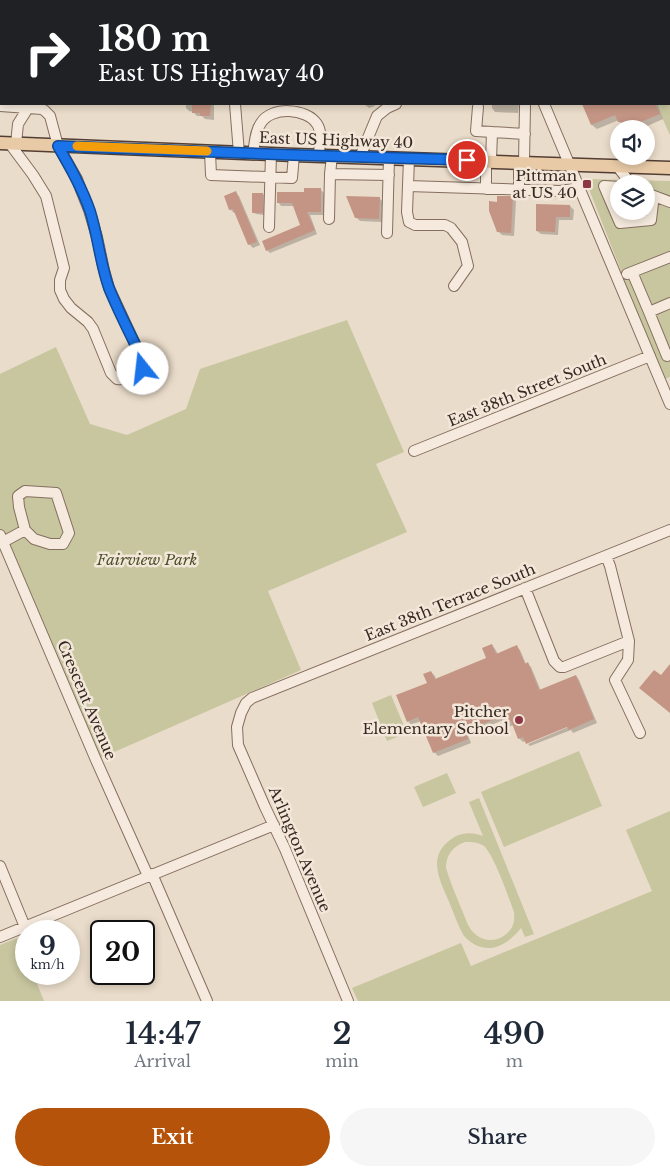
<!DOCTYPE html>
<style>
body{margin:0;font-family:"Libre Baskerville",serif;background:#f6f6f7;color:#1f2937;height:100vh;display:flex;flex-direction:column;font-size:19px;white-space:nowrap}
*{box-sizing:border-box;margin:0}
p{font-size:16px;color:#747a83}
.icon{flex:none;width:28px;height:28px;fill:none;stroke:currentColor;stroke-width:2;stroke-linecap:round;stroke-linejoin:round}
.map{position:relative;height:1001px;overflow:hidden}
.drawer{display:flex;flex-direction:column;background:#fff;flex:1}
.drawer>*{flex:none}
.banner{position:absolute;left:0px;top:0px;width:670px;height:105px;box-shadow:0 2px 8px #0003;background:#202124;color:#fff;overflow:hidden}
.buttons{position:absolute;left:610px;top:120px;display:grid;gap:10px}
.buttons a{display:grid;place-items:center;width:45px;height:45px;border-radius:50%;background:#fff;box-shadow:0 2px 8px #0003;font-size:25px}
.speed{position:absolute;left:15px;top:920px;display:flex;gap:10px;font-size:25px;font-weight:700;text-align:center}
.speed>*{display:grid;place-content:center;width:65px;height:65px;border-radius:50%;background:#fff;box-shadow:0 2px 8px #0003;line-height:1}
.speed small{font-size:12px;font-weight:400}
.speed .limit{border:2px solid #111;border-radius:8px;background:#fff;color:#111}
.pin{position:absolute;display:grid;place-items:center;width:42px;height:42px;color:#fff;margin:-21px;border:2px solid #fff;border-radius:50%;box-shadow:0 1px 5px #0007}
.me{position:absolute;width:55px;margin:-28px;rotate:344deg;stroke-linejoin:round;filter:drop-shadow(0 0 4px #0008)}
.turn{display:flex;align-items:center;gap:18px;height:105px;padding:0 15px;font-size:22px}
.turn .icon{width:65px;height:65px;stroke-width:2.5}
.turn b{display:block;font-size:35px;line-height:42px}
.eta{display:flex;justify-content:space-evenly;align-items:center;height:85px;text-align:center}
.eta b{font-size:30px;font-weight:600;line-height:35px}
.primary-button{display:flex;gap:10px;margin-top:auto;padding:10px 15px}
.primary-button a{flex:1;height:58px;border-radius:30px;background:#b45309;color:#fff;font-size:20px;font-weight:600;line-height:58px;text-align:center}
.primary-button a+a{background:#f6f6f7;color:#1f2937}
.map>svg:first-child{display:block}
.green{fill:#c7c69f;fill-rule:evenodd}
.shadow{fill:#0003}
.building{fill:#c49584}
.lines{fill:none;stroke-linecap:round;stroke-linejoin:round}
.minor-casing{stroke:#856e60;stroke-width:12}
.major-casing{stroke:#533e34;stroke-width:15}
.minor{stroke:#f5eadd;stroke-width:10}
.major{stroke:#e8caa7;stroke-width:12}
.route-casing{stroke:#114b97;stroke-width:12}
.route{stroke:#1a73e8;stroke-width:9}
.slow{stroke:#f59e0b;stroke-width:9}
.poi-dot{fill:#8d3744;stroke:#f2e7d9;stroke-width:2}
.labels{text-anchor:middle;dominant-baseline:central;stroke-width:5;stroke-linejoin:round;paint-order:stroke}
.street-label{font-size:15px;fill:#372922;stroke:#f2e7d9}
.poi-label{font-size:15px;fill:#372922;stroke:#f2e7d9;text-anchor:end}
.park-label{font-size:15px;font-style:italic;fill:#4d512b;stroke:#f2e7d9}
</style>
<div class="map">
<svg width="670" height="1001" viewBox="0 0 670 1001">
<rect width="100%" height="100%" fill="#eadcca"/>
<path class="green" d="M 189,0 L 283,0 L 282,1 L 191,1 Z
M 669,55 L 670,58 L 670,135 L 656,104 L 669,104 Z
M 585,179 L 670,181 L 670,377 L 660,381 L 620,268 ZM 619,184 L 646,184 L 646,211 L 619,211 Z
M 347,320 L 404,452 L 376,464 L 407,532 L 268,591 L 301,670 L 96,760 L 0,535 L 0,374 L 56,347 L 90,424 L 127,435 L 186,409 L 200,369 Z
M 391,695 L 407,733 L 387,741 L 372,703 Z
M 579,751 L 602,806 L 504,847 L 481,792 Z
M 447,773 L 456,793 L 423,807 L 414,787 Z
M 479,798 L 534,934 L 525,937 L 521,928 C 505,948 484,957 464,936 C 458,926 454,914 450,904 C 441,882 426,858 450,840 C 461,832 471,832 483,836 L 469,802 ZM 465,842 C 472,842 478,842 484,846 C 494,855 509,898 514,912 C 515,922 513,929 505,935 C 495,943 481,941 473,932 C 467,926 465,916 461,908 C 456,895 450,882 446,868 C 446,855 453,846 465,842 Z
M 670,811 L 670,1001 L 358,1001 L 352,988 L 461,943 L 471,966 L 652,891 L 626,830 Z
M 17,938 L 26,959 L 26,974 L 33,974 L 44,1001 L 0,1001 L 0,945 Z"/>
<path class="shadow" d="M 122,0 L 142,0 L 141,1 L 123,1 Z
M 222,0 L 260,0 L 259,1 L 223,1 Z
M 320,0 L 331,0 L 331,1 L 321,1 Z
M 351,0 L 391,0 L 388,1 L 352,1 Z
M 186,104 L 214,104 L 214,120 L 205,119 L 202,116 L 197,116 L 193,112 L 189,111 L 186,108 Z
M 364,104 L 374,104 L 375,106 L 369,108 Z
M 492,104 L 519,104 L 518,113 L 495,112 L 492,108 Z
M 583,104 L 657,104 L 663,119 L 643,128 L 624,127 L 619,120 L 597,129 L 592,125 Z
M 321,190 L 324,193 L 324,215 L 310,215 L 317,234 L 270,253 L 267,250 L 302,226 L 294,206 L 281,206 L 278,202 Z
M 236,193 L 239,196 L 260,245 L 253,248 L 250,245 L 236,212 L 234,213 L 230,209 Z
M 263,194 L 265,196 L 264,215 L 256,214 L 253,212 Z
M 379,198 L 383,202 L 382,222 L 360,221 L 356,217 Z
M 512,198 L 516,201 L 514,236 L 502,235 L 498,231 L 498,203 Z
M 570,206 L 574,210 L 573,220 L 559,220 L 558,235 L 541,234 L 537,231 Z
M 492,645 L 495,649 L 498,654 L 517,647 L 520,650 L 526,664 L 528,664 L 531,667 L 541,691 L 576,676 L 579,680 L 597,723 L 573,733 L 571,730 L 530,746 L 528,744 L 573,725 L 573,723 L 523,742 L 519,738 L 514,725 L 508,727 L 503,720 L 468,735 L 471,743 L 438,756 L 434,752 L 421,721 L 411,725 L 408,721 L 428,683 L 431,672 L 435,676 L 436,680 L 488,659 Z"/>
<path class="building" d="M 192,104 L 211,104 L 210,116 L 200,116 L 200,113 L 192,113 Z
M 582,104 L 655,104 L 660,114 L 638,123 L 618,122 L 615,115 L 591,125 Z
M 304,188 L 321,188 L 321,212 L 307,212 L 315,230 L 266,251 L 262,241 L 300,225 L 292,203 L 277,203 L 277,192 L 304,192 Z
M 236,191 L 257,242 L 248,245 L 233,209 L 229,210 L 224,196 Z
M 252,193 L 263,193 L 263,213 L 252,213 Z
M 346,196 L 380,197 L 379,219 L 355,218 Z
M 497,196 L 513,196 L 511,233 L 497,232 L 489,211 L 489,201 L 497,202 Z
M 536,204 L 570,205 L 570,217 L 556,217 L 555,232 L 536,231 Z
M 492,644 L 496,654 L 517,645 L 525,664 L 528,662 L 539,690 L 576,675 L 594,719 L 569,730 L 567,727 L 526,744 L 523,737 L 518,739 L 511,721 L 504,725 L 500,717 L 465,731 L 468,739 L 433,753 L 418,717 L 407,722 L 396,695 L 427,683 L 423,674 L 431,671 L 435,679 L 486,658 L 482,648 Z
M 670,664 L 670,713 L 639,688 L 654,670 L 661,675 Z"/>
<g class="lines">
<defs>
<path id="minor" d="M 90,0 L 92,1
M 339,0 L 340,1
M 499,0 L 500,1
M 67,1 L 68,0
M 155,1 L 156,0
M 282,1 L 283,0
M 642,1 L 645,0
M 0,83 L 1,82
M 235,104 L 239,153
M 544,104 L 670,404
M 0,106 L 42,109 L 45,111 L 50,116 L 58,146 L 77,179 L 81,190 L 89,210 L 97,237 L 104,270 L 109,288 L 143,361 L 143,369 C 135,376 128,380 117,379 L 111,373 L 93,329 L 88,322 L 71,308 L 64,299 L 60,290 L 60,280 L 64,268 L 46,196 L 33,175 L 10,144
M 478,107 L 476,131 L 492,132
M 16,144 L 18,124 L 28,108
M 210,152 L 211,175 L 292,178 L 294,155
M 253,153 C 255,143 255,131 261,123 C 271,106 307,108 317,124 C 323,133 319,145 319,155
M 332,156 L 330,174 L 389,175
M 360,157 L 377,116 L 387,108 L 396,104
M 409,159 L 407,212 L 409,222 L 415,225 L 445,225 L 451,228 L 462,242 L 468,266 L 454,286
M 486,161 L 486,189
M 491,161 L 492,132 L 525,134
M 524,162 L 525,106
M 617,166 L 631,184
M 408,186 L 560,191 L 580,188
M 619,187 L 604,186 L 620,223 L 651,220 L 653,203
M 519,190 L 519,162
M 646,193 L 670,202
M 329,219 L 330,174
M 269,227 L 271,154
M 387,233 L 389,158
M 632,272 L 649,312 L 670,303
M 627,274 L 670,257
M 649,312 L 667,356
M 414,451 L 650,356
M 0,535 L 96,760 L 148,876
M 3,542 L 25,530 L 34,539 L 50,544 L 63,544 L 69,533 L 56,493 L 25,491 L 18,496 L 19,507 L 25,530
M 606,556 L 610,566 L 629,641 L 628,660 L 615,680 L 640,733
M 525,588 L 554,661 L 560,667 L 564,667 L 629,641
M 0,866 L 25,927
M 152,874 L 207,1001
M 0,937 L 274,825
M 348,1001 L 285,849 L 265,807 L 238,745 L 237,727 L 241,713 L 246,703 L 252,698 L 670,530"/>
<path id="major" d="M 0,143 L 294,155 L 670,168"/>
</defs>
<use href="#minor" class="minor-casing"/>
<use href="#major" class="major-casing"/>
<use href="#minor" class="minor"/>
<use href="#major" class="major"/>
</g>
<g class="lines">
<defs>
<path id="route" d="M 143,369 L 143,361 C 132,337 119,313 109,288 C 100,263 98,236 90,211 C 82,188 70,167 58,146 L 294,155 L 467,160"/>
</defs>
<use href="#route" class="route-casing"/>
<use href="#route" class="route"/>
<path class="slow" d="M 77,146 L 207,151"/>
</g>
<g class="poi-dot">
<rect x="582" y="179" width="10" height="10" rx="2.5"/>
<circle cx="519" cy="720" r="5"/>
</g>
<g class="labels">
<g class="street-label">
<text transform="translate(336 140) rotate(2)">East US Highway 40</text>
<text transform="translate(527 390) rotate(-22)">East 38th Street South</text>
<text transform="translate(450 602) rotate(-22)">East 38th Terrace South</text>
<text transform="translate(87 700) rotate(67)">Crescent Avenue</text>
<text transform="translate(300 849) rotate(67)">Arlington Avenue</text>
</g>
<g class="poi-label">
<text x="577" y="175">Pittman<tspan x="577" dy="17">at US 40</tspan></text>
<text x="509" y="711">Pitcher<tspan x="509" dy="17">Elementary School</tspan></text>
</g>
<g class="park-label">
<text x="147" y="559">Fairview Park</text>
</g>
</g>
</svg>
<div class="buttons">
<a><svg class="icon" aria-label="sound" viewBox="0 0 24 24"><path d="M4 9h4l5-4v14l-5-4H4zM17 9q2 3 0 6"/></svg></a>
<a><svg class="icon" aria-label="layers" viewBox="0 0 24 24"><path d="M12 4l9 5-9 5-9-5zM3 14l9 5 9-5"/></svg></a>
</div>
<div class="speed"><div>9<small>km/h</small></div><div class="limit">20</div></div>
<div class="pin" style="left:467px;top:160px;background:#d93025"><svg class="icon" aria-label="arrive" viewBox="0 0 24 24"><path d="M6 21V4h12l-3 4 3 4H6"/></svg></div>
<svg class="me" style="left:143px;top:369px" viewBox="-20 -20 40 40"><circle r="19" fill="#fff"/><path d="M0-13L10 11 0 6-10 11z" fill="#1a73e8"/></svg>
<div class="banner">
<div class="turn"><svg class="icon" aria-label="right" viewBox="0 0 24 24"><path d="M7 20v-9h11M14 6l5 5-5 5"/></svg><div><b>180 m</b>East US Highway 40</div></div>
</div>
</div>
<section class="drawer">
<div class="eta">
<div><b>14:47</b><p>Arrival</p></div>
<div><b>2</b><p>min</p></div>
<div><b>490</b><p>m</p></div>
</div>
<div class="primary-button"><a>Exit</a><a>Share</a></div>
</section>
